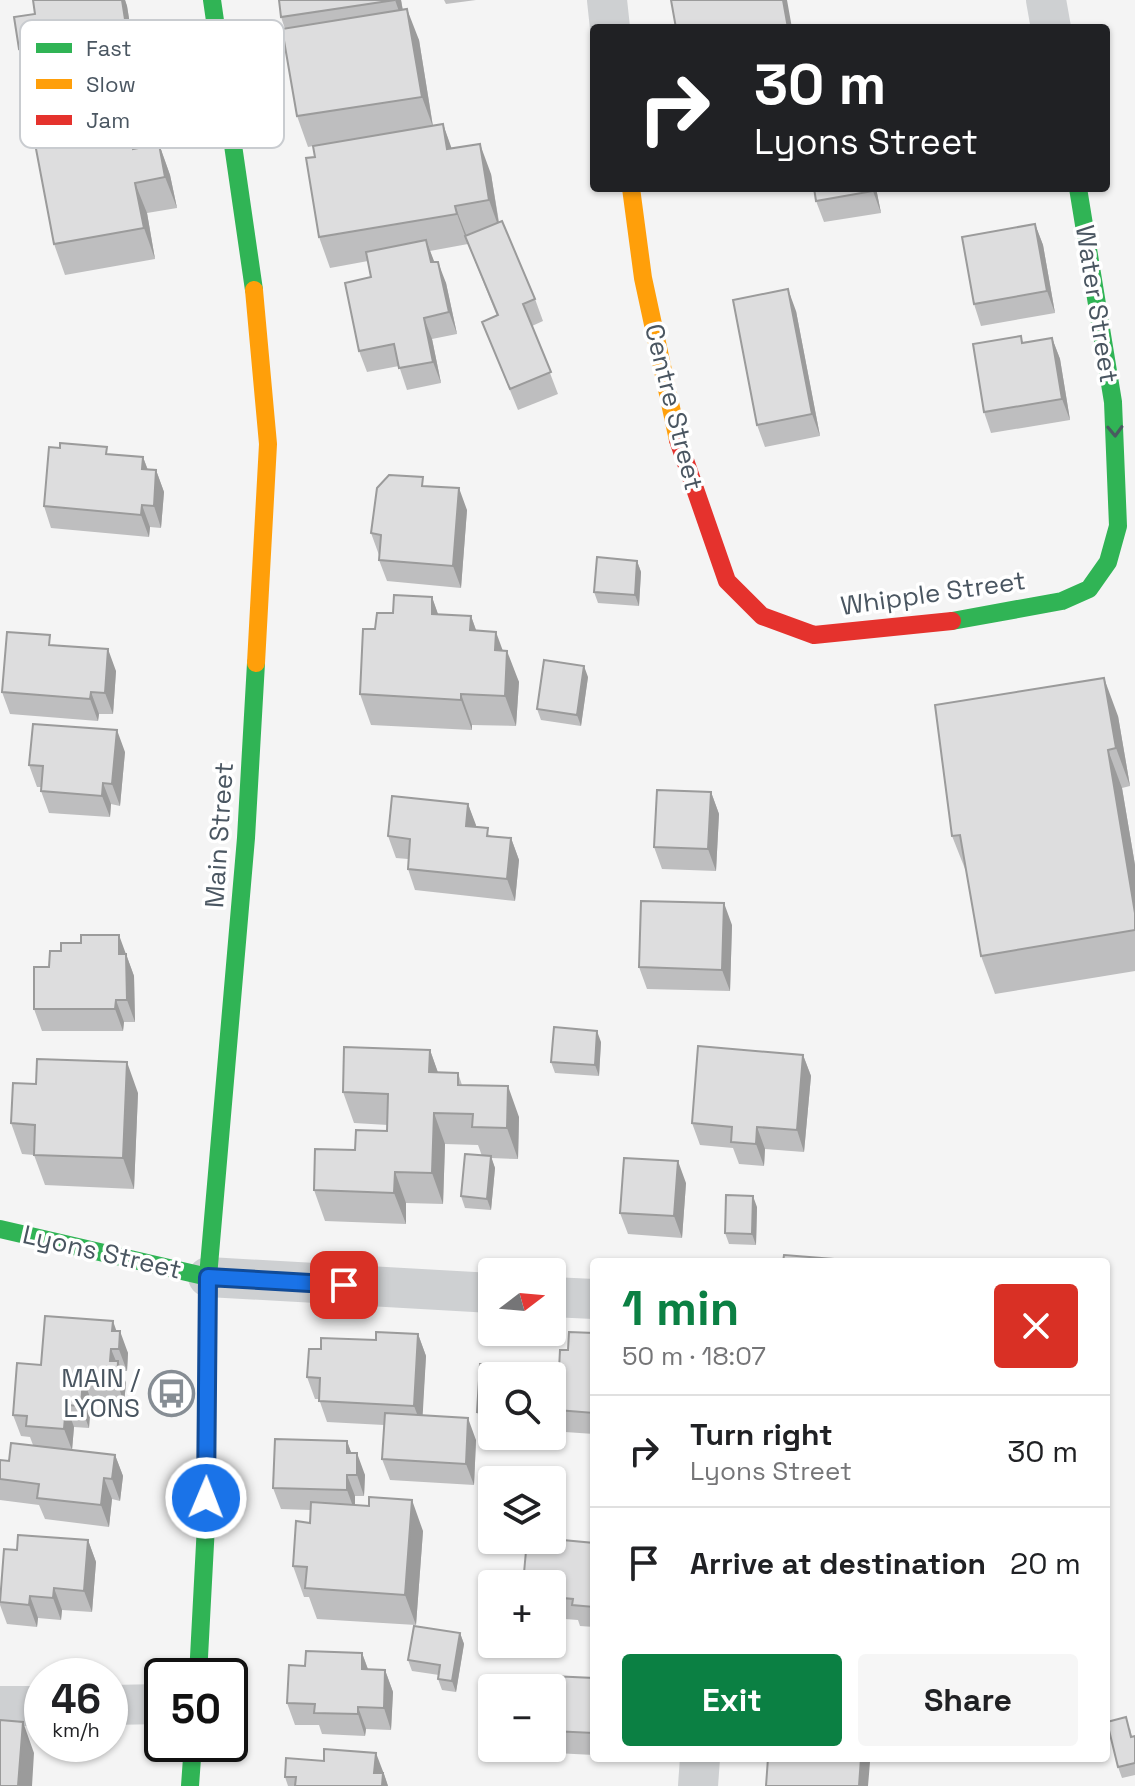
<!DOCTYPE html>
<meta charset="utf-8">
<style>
body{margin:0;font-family:"Space Grotesk",sans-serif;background:#f6f6f6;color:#202124;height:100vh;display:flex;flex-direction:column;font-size:30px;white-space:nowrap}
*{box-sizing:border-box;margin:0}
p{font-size:26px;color:#757577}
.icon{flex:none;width:44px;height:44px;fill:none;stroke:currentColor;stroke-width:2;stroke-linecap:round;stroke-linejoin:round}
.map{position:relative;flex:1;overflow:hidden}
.panel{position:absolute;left:590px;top:1258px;width:520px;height:504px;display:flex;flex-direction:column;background:#fff;border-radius:8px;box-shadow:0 2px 6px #0004}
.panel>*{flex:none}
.top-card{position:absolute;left:590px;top:24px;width:520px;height:168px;border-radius:8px;box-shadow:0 2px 6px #0004;background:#202124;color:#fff;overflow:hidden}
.needle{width:52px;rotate:74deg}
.fabs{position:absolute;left:478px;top:1258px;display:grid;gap:16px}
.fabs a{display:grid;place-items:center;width:88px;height:88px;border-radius:8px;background:#fff;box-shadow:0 2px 6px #0004;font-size:40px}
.speed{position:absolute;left:24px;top:1658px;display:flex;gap:16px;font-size:40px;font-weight:700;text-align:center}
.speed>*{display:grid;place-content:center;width:104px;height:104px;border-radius:50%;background:#fff;box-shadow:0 2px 6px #0004;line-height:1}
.speed small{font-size:20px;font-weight:400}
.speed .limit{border:4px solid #111;border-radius:12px;background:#fff;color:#111}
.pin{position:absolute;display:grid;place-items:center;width:68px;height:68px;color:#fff;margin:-34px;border-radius:16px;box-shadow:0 4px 12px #0006}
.me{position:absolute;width:88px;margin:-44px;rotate:1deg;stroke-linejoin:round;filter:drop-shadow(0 0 6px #0008)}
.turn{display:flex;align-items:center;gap:28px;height:168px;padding:0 32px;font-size:36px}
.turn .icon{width:104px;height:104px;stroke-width:2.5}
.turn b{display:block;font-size:56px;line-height:68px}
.round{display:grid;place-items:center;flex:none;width:84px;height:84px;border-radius:8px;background:#f6f6f6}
.head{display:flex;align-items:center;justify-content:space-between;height:136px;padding:0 32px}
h1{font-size:48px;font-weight:700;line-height:60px;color:#0b8043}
.action{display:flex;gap:16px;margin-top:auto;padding:16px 32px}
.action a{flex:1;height:92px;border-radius:8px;background:#0b8043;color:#fff;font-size:32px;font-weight:700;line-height:92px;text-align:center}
.action a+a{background:#f6f6f6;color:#202124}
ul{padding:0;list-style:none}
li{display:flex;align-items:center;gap:24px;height:112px;padding:0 32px;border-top:2px solid #e0e0e0}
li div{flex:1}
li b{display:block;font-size:30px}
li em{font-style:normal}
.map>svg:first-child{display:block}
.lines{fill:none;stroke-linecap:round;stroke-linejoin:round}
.street{stroke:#ced0d2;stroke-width:40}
.fast{stroke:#30b455;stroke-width:18}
.slow{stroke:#ff9f0a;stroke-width:18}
.jam{stroke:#e5322d;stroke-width:18}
.wall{fill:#bebebf}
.shaded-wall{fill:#9b9b9b}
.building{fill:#ddddde;stroke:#9b9b9b;stroke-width:2}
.oneway{stroke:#495b60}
.route-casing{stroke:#114b97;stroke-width:20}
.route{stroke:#1a73e8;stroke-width:14}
.labels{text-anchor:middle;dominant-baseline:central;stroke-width:7;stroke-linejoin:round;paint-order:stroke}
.street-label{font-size:26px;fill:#4a5661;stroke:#fff}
.poi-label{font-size:26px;fill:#4a5661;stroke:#fff;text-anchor:end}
.key{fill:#fff;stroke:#c9ccd0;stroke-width:2}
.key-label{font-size:22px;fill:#4a5661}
</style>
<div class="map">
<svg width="1135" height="1786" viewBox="0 0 1135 1786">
<rect width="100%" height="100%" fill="#f4f4f4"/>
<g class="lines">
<path class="street" d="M 607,0 L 610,28
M 1046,0 L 1051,28
M 208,1277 L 492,1293
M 552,1297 L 594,1299
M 110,1705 L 162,1704
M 0,1706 L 42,1706
M 698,1786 L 700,1758"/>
<path class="fast" d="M 212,0 L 254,290
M 952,621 L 1062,601 L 1089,589 L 1108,562 L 1118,526 L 1113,402 L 1078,188
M 0,1229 L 208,1277
M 198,1676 L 206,1525 L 208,1277 L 246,838 L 256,663
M 190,1786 L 193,1744"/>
<path class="slow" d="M 631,188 L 643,278 L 678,440
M 254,290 L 268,444 L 256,663"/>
<path class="jam" d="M 678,440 L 727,581 L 762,616 L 814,635 L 952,621"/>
</g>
<path class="wall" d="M 33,0 L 125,0 L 127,6 L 139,80 L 52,94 L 43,68 L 27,70 L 19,49 L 35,14 Z
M 279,0 L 401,0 L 403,10 L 419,40 L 433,126 L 443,124 L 451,148 L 491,174 L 499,222 L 535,299 L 543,321 L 532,326 L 558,394 L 518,410 L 482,322 L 497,316 L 468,244 L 430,251 L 434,262 L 446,283 L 457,334 L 432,339 L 441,383 L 407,390 L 399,366 L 367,372 L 359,351 L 371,277 L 368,261 L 330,268 L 319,237 L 315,157 L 313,146 L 308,147 L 297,116 L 285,29 L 281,17 Z
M 444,0 L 476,0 L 446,4 Z
M 159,144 L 170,175 L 177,208 L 147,213 L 155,259 L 65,275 L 54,244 L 138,148 Z
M 876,188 L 881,213 L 824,222 L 816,201 Z
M 1035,224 L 1043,245 L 1055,313 L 981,326 L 974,304 Z
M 796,311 L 820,436 L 765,447 L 757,425 Z
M 1052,338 L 1060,359 L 1070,420 L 991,433 L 984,412 L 1024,342 Z
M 109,454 L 143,457 L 148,470 L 156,470 L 164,492 L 161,528 L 150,527 L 149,537 L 51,528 L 44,506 Z
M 426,486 L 467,510 L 461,588 L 387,581 L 379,560 L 379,555 L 371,533 Z
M 637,561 L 641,572 L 639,606 L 598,603 L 594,592 Z
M 432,597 L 438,615 L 471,616 L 476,630 L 503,651 L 519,682 L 516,726 L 472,725 L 472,730 L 371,725 L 360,694 L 375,629 L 393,613 Z
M 54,645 L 116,671 L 113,714 L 99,714 L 98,721 L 10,714 L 2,692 Z
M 588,677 L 581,726 L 541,720 L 537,709 Z
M 1118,716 L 1130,786 L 1122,788 L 1135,865 L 1135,971 L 995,994 L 981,956 L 967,874 L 952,836 Z
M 125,752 L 120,806 L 111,804 L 110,817 L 49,813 L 41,791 L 42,787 L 37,787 L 29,765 Z
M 711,792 L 719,814 L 716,871 L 662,869 L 654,847 Z
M 468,804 L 476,827 L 491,836 L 511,838 L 519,860 L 515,901 L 415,890 L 408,869 L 408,859 L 396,858 L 388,836 Z
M 732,925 L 730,991 L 647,989 L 639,967 Z
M 126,954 L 134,976 L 135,1022 L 124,1022 L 123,1031 L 42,1031 L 34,1009 L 49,967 Z
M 601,1042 L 599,1076 L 555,1073 L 551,1062 Z
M 430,1050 L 438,1073 L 458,1073 L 462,1085 L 519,1117 L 518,1159 L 491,1158 L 495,1168 L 491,1210 L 465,1208 L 461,1196 L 482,1156 L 478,1145 L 445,1144 L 443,1204 L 406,1203 L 406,1224 L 325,1221 L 314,1190 L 355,1150 L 387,1131 L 388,1125 L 354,1123 L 343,1092 Z
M 803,1055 L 811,1076 L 804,1152 L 765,1149 L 764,1166 L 739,1164 L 733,1148 L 700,1145 L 692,1123 Z
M 138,1093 L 134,1189 L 45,1185 L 34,1155 L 22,1154 L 11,1123 Z
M 686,1183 L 682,1238 L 628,1234 L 620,1213 Z
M 757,1207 L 756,1245 L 729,1244 L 725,1233 Z
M 116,1331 L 128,1353 L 127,1371 L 121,1371 L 126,1383 L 124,1403 L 91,1400 L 89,1428 L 74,1427 L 72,1450 L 115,1455 L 123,1476 L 120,1501 L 112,1499 L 109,1527 L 45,1519 L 39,1505 L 0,1500 L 0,1460 L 9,1461 L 33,1445 L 30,1437 L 21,1436 L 13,1415 L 41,1365 Z
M 594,1333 L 594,1434 L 565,1432 L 557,1410 L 568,1350 Z
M 418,1334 L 426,1356 L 422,1415 L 476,1440 L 474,1485 L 390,1480 L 382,1459 L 384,1425 L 327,1422 L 319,1399 L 315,1399 L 307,1377 L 321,1349 Z
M 480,1364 L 528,1367 L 531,1376 L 492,1376 L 492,1434 L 485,1433 L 477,1412 Z
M 347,1441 L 351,1453 L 365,1475 L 364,1496 L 355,1496 L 355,1505 L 423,1531 L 416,1625 L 317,1619 L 309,1597 L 304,1597 L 293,1566 L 310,1523 L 311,1510 L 281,1509 L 273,1488 Z
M 88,1540 L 96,1562 L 92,1612 L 62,1610 L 61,1620 L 38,1618 L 37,1627 L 7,1624 L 0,1605 L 0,1594 L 17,1550 Z
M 594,1543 L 594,1627 L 580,1626 L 578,1620 L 552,1618 L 552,1584 Z
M 460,1633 L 464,1644 L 456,1692 L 442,1690 L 438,1679 L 439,1675 L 412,1671 L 408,1660 Z
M 362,1653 L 368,1669 L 385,1670 L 393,1692 L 391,1730 L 366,1729 L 365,1736 L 322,1734 L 319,1725 L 295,1725 L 287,1703 L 305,1666 Z
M 594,1678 L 594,1755 L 535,1752 L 533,1748 L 552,1748 L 552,1688 Z
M 1130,1728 L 1132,1737 L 1135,1736 L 1135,1775 L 1122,1778 L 1118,1767 Z
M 384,1774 L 388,1786 L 288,1786 L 285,1777 Z"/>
<path class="shaded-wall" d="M 122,0 L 125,0 L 127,6 L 139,80 L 131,58 Z
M 395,0 L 401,0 L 406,31 Z
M 783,0 L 787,0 L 792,28 L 788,28 Z
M 407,9 L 419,40 L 433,127 L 422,97 Z
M 127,115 L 138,146 L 144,179 L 133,149 Z
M 443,124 L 454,155 L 447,149 Z
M 159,144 L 170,175 L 177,208 L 165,177 Z
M 480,144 L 491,174 L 500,231 L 489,200 Z
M 135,183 L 147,213 L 155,259 L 144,228 Z
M 872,188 L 876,188 L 881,213 L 873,191 Z
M 455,206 L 467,237 L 468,244 L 457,214 Z
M 1035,224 L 1043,245 L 1055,313 L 1047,291 Z
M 426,240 L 434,261 L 439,284 L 431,262 Z
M 438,262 L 446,283 L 457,334 L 449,312 Z
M 788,289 L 796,311 L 820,436 L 812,414 Z
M 424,318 L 432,339 L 441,383 L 433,362 Z
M 1052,338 L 1060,359 L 1070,420 L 1062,399 Z
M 143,457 L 151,479 L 142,469 Z
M 156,470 L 164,492 L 161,528 L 154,506 Z
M 459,488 L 467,510 L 461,588 L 453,566 Z
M 142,505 L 150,527 L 149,537 L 141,515 Z
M 637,561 L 641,572 L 639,606 L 635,595 Z
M 432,597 L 443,628 L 432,614 Z
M 471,616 L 482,647 L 470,630 Z
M 496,632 L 507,662 L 507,651 L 519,682 L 516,726 L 505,696 L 495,650 Z
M 108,649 L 116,671 L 113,714 L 105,693 Z
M 584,666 L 588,677 L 581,726 L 577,715 Z
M 1104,678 L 1118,716 L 1130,786 L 1116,748 Z
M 91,692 L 99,714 L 98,721 L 90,699 Z
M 461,694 L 472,725 L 472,730 L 461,700 Z
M 117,730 L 125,752 L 120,806 L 112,784 Z
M 1108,750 L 1122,788 L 1135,865 L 1135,913 Z
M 103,783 L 111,804 L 110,817 L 102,796 Z
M 711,792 L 719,814 L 716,871 L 708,849 Z
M 468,804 L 476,825 L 474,848 L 466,826 Z
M 511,838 L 519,860 L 515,901 L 507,879 Z
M 724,903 L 732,925 L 730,991 L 722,970 Z
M 119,935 L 134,976 L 135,1022 L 127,1000 L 119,954 Z
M 116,1000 L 124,1022 L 123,1031 L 115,1009 Z
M 597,1031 L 601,1042 L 599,1076 L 595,1065 Z
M 430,1050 L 441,1081 L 429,1072 Z
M 803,1055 L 811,1076 L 804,1152 L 797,1130 Z
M 127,1062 L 138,1093 L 134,1189 L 123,1158 Z
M 508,1086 L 519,1117 L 518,1159 L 507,1128 Z
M 434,1113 L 445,1144 L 443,1204 L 432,1173 Z
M 757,1127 L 765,1149 L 764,1166 L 756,1144 Z
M 491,1156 L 495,1168 L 491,1210 L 487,1199 Z
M 678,1161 L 686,1183 L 682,1238 L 674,1216 Z
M 395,1172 L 406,1203 L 406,1224 L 394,1193 Z
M 753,1196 L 757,1207 L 756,1245 L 752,1234 Z
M 113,1321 L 120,1341 L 120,1331 L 128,1353 L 127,1371 L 112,1331 Z
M 418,1334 L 426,1356 L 422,1427 L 414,1406 Z
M 111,1349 L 118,1366 L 118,1361 L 126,1383 L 124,1403 L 110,1361 Z
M 83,1378 L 91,1400 L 89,1428 L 81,1406 Z
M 66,1405 L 74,1427 L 72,1450 L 64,1429 Z
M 468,1418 L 476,1440 L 474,1485 L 466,1464 Z
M 347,1441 L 355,1463 L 347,1453 Z
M 357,1453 L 365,1475 L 364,1496 L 357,1475 Z
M 115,1455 L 123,1476 L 120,1501 L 112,1479 Z
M 347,1475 L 355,1496 L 355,1512 L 347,1490 Z
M 104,1478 L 112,1499 L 109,1527 L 101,1505 Z
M 412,1500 L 423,1531 L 416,1625 L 405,1595 Z
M 88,1540 L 96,1562 L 92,1612 L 84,1591 Z
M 54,1588 L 62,1610 L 61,1620 L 53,1598 Z
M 30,1596 L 38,1618 L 37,1627 L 29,1605 Z
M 460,1633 L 464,1644 L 456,1692 L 452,1681 Z
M 362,1653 L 370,1675 L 362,1669 Z
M 385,1670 L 393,1692 L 391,1730 L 384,1708 Z
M 358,1707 L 366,1729 L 365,1736 L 358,1714 Z
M 23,1722 L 34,1753 L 32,1786 L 18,1786 Z
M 376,1753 L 384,1774 L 388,1786 L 379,1786 L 374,1773 Z
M 861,1758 L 869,1758 L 870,1762 L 868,1786 L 859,1786 Z"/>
<path class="building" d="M 33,0 L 122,0 L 131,58 L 44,72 L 39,45 L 19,49 L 14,17 L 35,14 Z
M 279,0 L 395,0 L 281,17 Z
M 671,0 L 783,0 L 788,28 L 676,28 Z
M 407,9 L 422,97 L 297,116 L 282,29 Z
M 127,115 L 133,149 L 159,144 L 165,177 L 135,183 L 144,228 L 54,244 L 33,133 Z
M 443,124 L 447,149 L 480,144 L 489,200 L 455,206 L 457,214 L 319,237 L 306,158 L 315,157 L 313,146 Z
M 814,188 L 872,188 L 873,191 L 816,201 Z
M 502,221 L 535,299 L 523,304 L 551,372 L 510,389 L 482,322 L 498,315 L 465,236 Z
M 1035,224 L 1047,291 L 974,304 L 962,237 Z
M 426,240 L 431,262 L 438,262 L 449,312 L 424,318 L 433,362 L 399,368 L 394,344 L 359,351 L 345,283 L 371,277 L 366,252 Z
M 788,289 L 812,414 L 757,425 L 733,300 Z
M 1021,336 L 1022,343 L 1052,338 L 1062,399 L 984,412 L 973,344 Z
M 60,443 L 107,447 L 106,454 L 143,457 L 142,469 L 156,470 L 154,506 L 142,505 L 141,515 L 44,506 L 49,447 L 60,448 Z
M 389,475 L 423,477 L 422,486 L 459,488 L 453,566 L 379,560 L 381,535 L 371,533 L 377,488 Z
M 597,557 L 637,561 L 635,595 L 594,592 Z
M 394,595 L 432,597 L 432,614 L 471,616 L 470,630 L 496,632 L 495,650 L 507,651 L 505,696 L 461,694 L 461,700 L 360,694 L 363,629 L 375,629 L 377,613 L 393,613 Z
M 7,632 L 50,635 L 49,645 L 108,649 L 105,693 L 91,692 L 90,699 L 2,692 Z
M 544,660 L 584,666 L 577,715 L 537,709 Z
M 1104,678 L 1116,748 L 1108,750 L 1135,913 L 1135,930 L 981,956 L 960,835 L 952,836 L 935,705 Z
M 33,724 L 117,730 L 112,784 L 103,783 L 102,796 L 41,791 L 43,766 L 29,765 Z
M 657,790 L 711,792 L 708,849 L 654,847 Z
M 392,796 L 468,804 L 466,826 L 488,828 L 487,836 L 511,838 L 507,879 L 408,869 L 410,839 L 388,836 Z
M 641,901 L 724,903 L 722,970 L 639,967 Z
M 81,935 L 119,935 L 119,954 L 126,954 L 127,1000 L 116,1000 L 115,1009 L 34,1009 L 34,967 L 49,967 L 50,951 L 61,951 L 61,943 L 81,943 Z
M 554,1027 L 597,1031 L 595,1065 L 551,1062 Z
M 698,1046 L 803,1055 L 797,1130 L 757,1127 L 756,1144 L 731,1142 L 732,1127 L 692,1123 Z
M 344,1047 L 430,1050 L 429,1072 L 458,1073 L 458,1085 L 508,1086 L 507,1128 L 472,1127 L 473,1114 L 434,1113 L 432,1173 L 395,1172 L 394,1193 L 314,1190 L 315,1149 L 355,1150 L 356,1130 L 387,1131 L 388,1094 L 343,1092 Z
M 37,1059 L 127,1062 L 123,1158 L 34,1155 L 35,1125 L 11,1123 L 13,1083 L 36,1084 Z
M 465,1154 L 491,1156 L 487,1199 L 461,1196 Z
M 624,1158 L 678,1161 L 674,1216 L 620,1213 Z
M 726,1195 L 753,1196 L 752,1234 L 725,1233 Z
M 784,1255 L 872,1262 L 783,1262 Z
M 45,1316 L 113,1321 L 112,1331 L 120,1331 L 119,1349 L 111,1349 L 110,1361 L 118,1361 L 117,1381 L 83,1378 L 81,1406 L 66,1405 L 64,1429 L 26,1426 L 27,1416 L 13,1415 L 17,1363 L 41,1365 Z
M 376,1332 L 418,1334 L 414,1406 L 319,1401 L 320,1378 L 307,1377 L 309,1349 L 321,1349 L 321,1338 L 376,1340 Z
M 569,1332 L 594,1333 L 594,1413 L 557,1410 L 560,1350 L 568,1350 Z
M 480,1364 L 528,1367 L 528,1376 L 492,1376 L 492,1413 L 477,1412 Z
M 385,1413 L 468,1418 L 466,1464 L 382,1459 Z
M 275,1439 L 347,1441 L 347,1453 L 357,1453 L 357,1475 L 347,1475 L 347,1490 L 273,1488 Z
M 11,1443 L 115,1455 L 112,1479 L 104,1478 L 101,1505 L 37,1498 L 39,1484 L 0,1479 L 0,1460 L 9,1461 Z
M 369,1497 L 412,1500 L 405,1595 L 305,1588 L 307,1567 L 293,1566 L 296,1521 L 310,1523 L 311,1502 L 369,1506 Z
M 18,1535 L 88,1540 L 84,1591 L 54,1588 L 53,1598 L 30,1596 L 29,1605 L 0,1602 L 4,1549 L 17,1550 Z
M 552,1539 L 594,1543 L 594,1607 L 572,1605 L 573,1599 L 552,1597 L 552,1584 L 523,1584 L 527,1540 Z
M 414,1626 L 460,1633 L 452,1681 L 438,1679 L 440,1665 L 408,1660 Z
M 306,1651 L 362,1653 L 362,1669 L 385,1670 L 384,1708 L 358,1707 L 358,1714 L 314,1713 L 315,1704 L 287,1703 L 289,1665 L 305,1666 Z
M 529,1675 L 594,1678 L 594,1733 L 552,1731 L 552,1688 L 529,1688 Z
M 1126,1717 L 1131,1737 L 1135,1736 L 1135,1763 L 1118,1767 L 1107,1722 Z
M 0,1720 L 23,1722 L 18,1786 L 0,1786 Z
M 324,1749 L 376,1753 L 374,1773 L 383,1773 L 382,1786 L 295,1786 L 296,1777 L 285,1777 L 286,1758 L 324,1761 Z
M 768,1758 L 861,1758 L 859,1786 L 766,1786 Z"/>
<defs><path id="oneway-chevron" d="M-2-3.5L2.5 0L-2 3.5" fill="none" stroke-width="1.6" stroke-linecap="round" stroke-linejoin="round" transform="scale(2)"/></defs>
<use class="oneway" href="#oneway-chevron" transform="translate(1115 431) rotate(88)"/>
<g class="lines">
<defs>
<path id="route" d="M 206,1498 L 208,1277 L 344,1285"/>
</defs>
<use href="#route" class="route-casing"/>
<use href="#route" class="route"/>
</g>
<defs>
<symbol id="bus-ring" viewBox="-11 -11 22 22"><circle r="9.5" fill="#fff" stroke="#868d94" stroke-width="1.5"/><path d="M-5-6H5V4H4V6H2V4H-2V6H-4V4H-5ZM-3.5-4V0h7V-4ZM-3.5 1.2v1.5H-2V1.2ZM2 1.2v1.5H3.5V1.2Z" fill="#868d94"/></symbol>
</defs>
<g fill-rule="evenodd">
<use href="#bus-ring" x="146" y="1368" width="51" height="51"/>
</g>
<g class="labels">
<g class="street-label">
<text transform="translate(1097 304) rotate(81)">Water Street</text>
<text transform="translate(674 407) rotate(76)">Centre Street</text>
<text transform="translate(933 593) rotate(-8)">Whipple Street</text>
<text transform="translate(219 835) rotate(-86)">Main Street</text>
<text transform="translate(102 1252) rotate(13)">Lyons Street</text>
</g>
<g class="poi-label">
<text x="140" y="1378">MAIN /<tspan x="140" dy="30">LYONS</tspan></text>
</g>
</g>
<rect x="20" y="20" width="264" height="128" rx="12" class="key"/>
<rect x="36" y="43" width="36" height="10" fill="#30b455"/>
<rect x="36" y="79" width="36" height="10" fill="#ff9f0a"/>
<rect x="36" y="115" width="36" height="10" fill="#e5322d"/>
<g class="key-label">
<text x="86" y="56">Fast</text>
<text x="86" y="92">Slow</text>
<text x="86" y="128">Jam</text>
</g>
</svg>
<div class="fabs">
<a><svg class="needle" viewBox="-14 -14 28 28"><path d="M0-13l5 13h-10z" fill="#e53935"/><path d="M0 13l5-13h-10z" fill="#757577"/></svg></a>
<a><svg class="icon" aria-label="search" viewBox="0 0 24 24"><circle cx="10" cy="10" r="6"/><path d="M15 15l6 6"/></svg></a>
<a><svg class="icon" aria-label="layers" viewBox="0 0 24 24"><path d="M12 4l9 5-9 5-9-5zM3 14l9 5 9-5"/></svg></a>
<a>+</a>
<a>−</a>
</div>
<div class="speed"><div>46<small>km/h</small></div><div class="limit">50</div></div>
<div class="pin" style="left:344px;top:1285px;background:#d93025"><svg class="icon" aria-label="arrive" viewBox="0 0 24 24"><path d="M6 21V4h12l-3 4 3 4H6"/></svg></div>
<svg class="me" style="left:206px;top:1498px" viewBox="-20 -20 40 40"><circle r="17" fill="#1a73e8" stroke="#fff" stroke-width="3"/><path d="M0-11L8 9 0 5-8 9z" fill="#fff"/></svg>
<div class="top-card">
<div class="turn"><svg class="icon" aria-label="right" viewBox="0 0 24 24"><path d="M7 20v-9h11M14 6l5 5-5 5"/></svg><div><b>30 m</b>Lyons Street</div></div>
</div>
<section class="panel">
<div class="head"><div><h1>1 min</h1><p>50 m · 18:07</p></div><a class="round" style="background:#d93025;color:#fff"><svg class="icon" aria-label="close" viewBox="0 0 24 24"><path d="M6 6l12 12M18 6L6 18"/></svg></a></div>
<ul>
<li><svg class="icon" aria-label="right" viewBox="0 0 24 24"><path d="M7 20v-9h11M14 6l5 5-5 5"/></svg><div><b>Turn right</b><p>Lyons Street</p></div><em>30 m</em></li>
<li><svg class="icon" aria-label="arrive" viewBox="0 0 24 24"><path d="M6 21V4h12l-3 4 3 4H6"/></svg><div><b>Arrive at destination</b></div><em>20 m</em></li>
</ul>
<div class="action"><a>Exit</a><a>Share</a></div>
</section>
</div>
